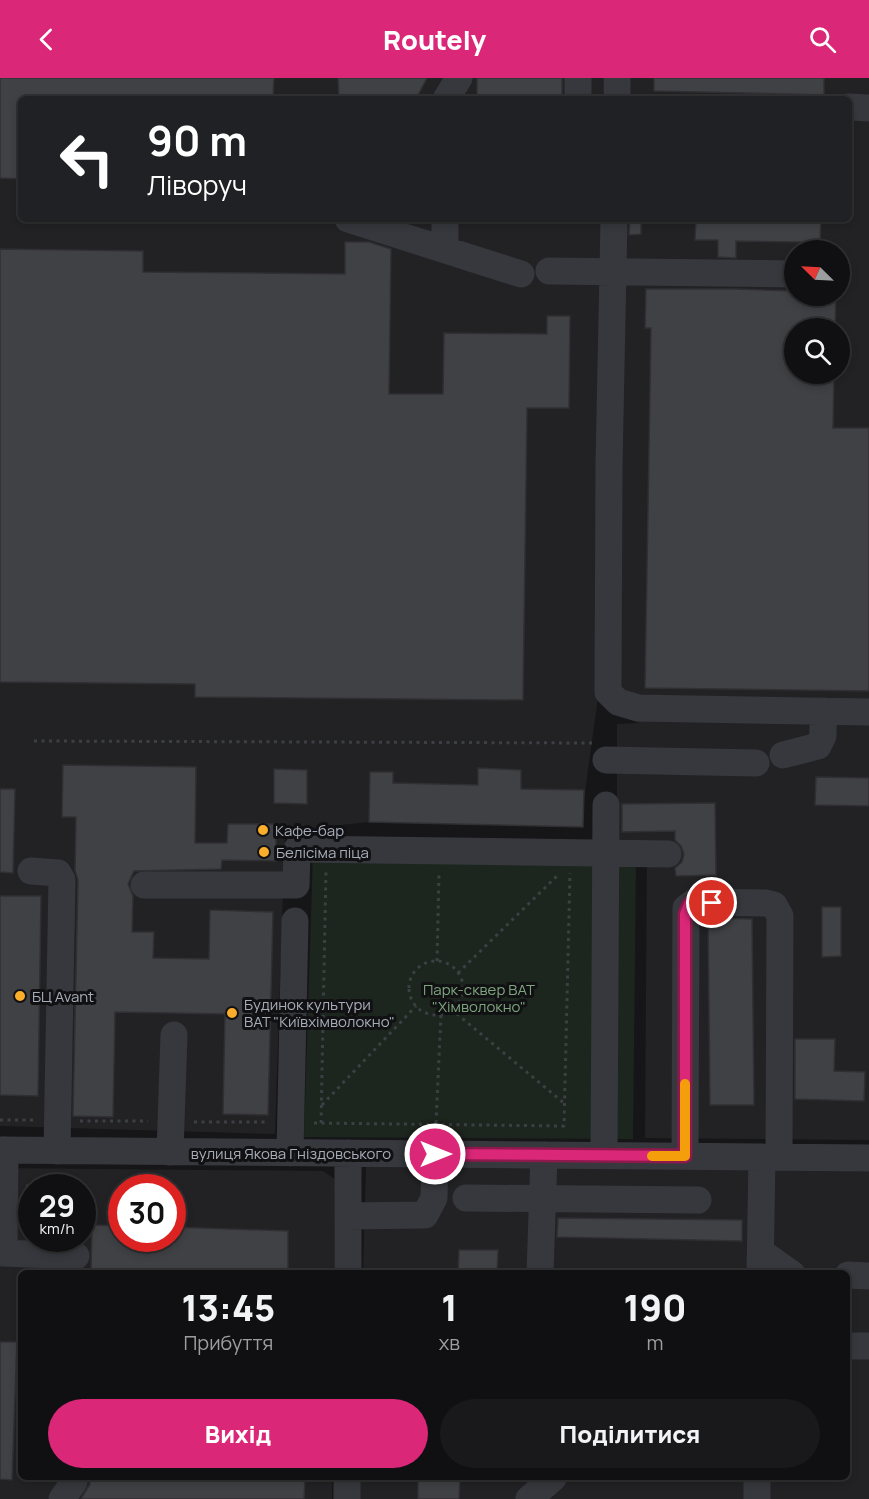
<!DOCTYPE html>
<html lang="uk">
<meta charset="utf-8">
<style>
body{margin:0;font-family:Manrope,sans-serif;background:#19191b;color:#f1f3f6;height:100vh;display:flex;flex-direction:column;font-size:22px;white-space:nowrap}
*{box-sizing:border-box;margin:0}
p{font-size:20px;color:#9c9d9f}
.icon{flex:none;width:33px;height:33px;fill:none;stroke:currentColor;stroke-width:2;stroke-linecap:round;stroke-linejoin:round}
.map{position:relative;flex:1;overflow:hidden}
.panel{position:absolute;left:18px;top:1192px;width:832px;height:210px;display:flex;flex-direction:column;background:#101012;border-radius:9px;box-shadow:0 3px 9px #0003,0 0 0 2px #303032}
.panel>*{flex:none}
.banner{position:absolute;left:18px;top:18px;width:834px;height:126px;border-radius:9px;box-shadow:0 3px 9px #0003,0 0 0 2px #303032;background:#202124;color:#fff;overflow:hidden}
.needle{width:39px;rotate:294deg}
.fabs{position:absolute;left:784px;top:162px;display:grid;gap:12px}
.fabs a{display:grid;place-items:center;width:66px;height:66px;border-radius:50%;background:#101012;box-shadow:0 3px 9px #0003,0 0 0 2px #303032;font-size:30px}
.speed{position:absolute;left:18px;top:1096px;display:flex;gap:12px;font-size:30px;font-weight:700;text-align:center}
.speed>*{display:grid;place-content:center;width:78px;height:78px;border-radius:50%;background:#101012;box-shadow:0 3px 9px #0003,0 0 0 2px #303032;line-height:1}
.speed small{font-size:15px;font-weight:400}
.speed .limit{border:9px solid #d22;background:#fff;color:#111}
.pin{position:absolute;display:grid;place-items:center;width:51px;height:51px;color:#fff;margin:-26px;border:3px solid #fff;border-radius:50%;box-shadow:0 2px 6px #0007}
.me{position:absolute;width:66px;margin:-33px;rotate:90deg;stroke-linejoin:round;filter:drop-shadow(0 0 4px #0008)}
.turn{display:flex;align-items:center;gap:21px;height:126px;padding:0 30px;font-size:27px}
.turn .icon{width:78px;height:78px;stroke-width:2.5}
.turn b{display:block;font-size:42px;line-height:51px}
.eta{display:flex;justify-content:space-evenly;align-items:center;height:102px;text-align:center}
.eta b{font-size:36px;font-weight:800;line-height:42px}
.primary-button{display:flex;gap:12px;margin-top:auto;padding:12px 30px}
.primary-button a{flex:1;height:69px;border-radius:36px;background:#db2777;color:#fff;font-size:24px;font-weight:800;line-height:69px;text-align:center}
.primary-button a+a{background:#19191b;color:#f1f3f6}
header{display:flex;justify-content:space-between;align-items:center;height:78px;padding:0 30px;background:#db2777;color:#fff;font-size:27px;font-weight:800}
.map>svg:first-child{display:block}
.built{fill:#222225;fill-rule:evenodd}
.green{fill:#1d261e}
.building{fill:#404145;stroke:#303034;stroke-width:1.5}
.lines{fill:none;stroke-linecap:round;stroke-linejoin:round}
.path{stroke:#3c3f44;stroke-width:3;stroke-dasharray:3 4.5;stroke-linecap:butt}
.minor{stroke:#36383d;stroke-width:27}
.route-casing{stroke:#8e194d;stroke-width:15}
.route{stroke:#db2777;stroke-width:10}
.slow{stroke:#f59e0b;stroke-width:10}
.poi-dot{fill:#faae2b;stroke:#111113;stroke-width:2}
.labels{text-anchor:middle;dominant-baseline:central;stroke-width:6;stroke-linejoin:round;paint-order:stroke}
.poi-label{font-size:15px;fill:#a7adb8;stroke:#111113;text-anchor:start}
.park-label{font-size:15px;fill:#7da47e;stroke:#111113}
.street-label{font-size:15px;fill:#a7adb8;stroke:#111113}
</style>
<header><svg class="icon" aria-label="back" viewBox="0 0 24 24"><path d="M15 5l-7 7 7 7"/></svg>Routely<svg class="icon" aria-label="search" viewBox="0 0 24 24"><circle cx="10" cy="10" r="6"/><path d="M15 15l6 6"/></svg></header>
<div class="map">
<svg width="869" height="1421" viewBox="0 0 869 1421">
<rect width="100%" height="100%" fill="#161618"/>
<path class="built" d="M 0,0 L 603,0 L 603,21 L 21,21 L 21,141 L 602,141 L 598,620 L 583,728 L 583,749 L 369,744 L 285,753 L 275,1056 L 0,1048 Z
M 626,0 L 869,0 L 869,1062 L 645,1060 L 647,766 L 619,766 L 617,754 L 617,646 L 638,645 L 618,611 L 625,141 L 849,141 L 849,21 L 625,21 ZM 795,172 L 840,172 L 840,218 L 795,218 ZM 795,250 L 840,250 L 840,296 L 795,296 Z
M 366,1087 L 869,1088 L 869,1421 L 358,1421 L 359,1400 L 848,1400 L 848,1196 L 363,1195 Z
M 0,1090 L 323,1093 L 335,1101 L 334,1195 L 21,1196 L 21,1400 L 332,1400 L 332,1421 L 0,1421 ZM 32,1110 L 82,1110 L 82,1161 L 32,1161 ZM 122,1110 L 172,1110 L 172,1161 L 122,1161 Z"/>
<path class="green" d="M 313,775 L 636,782 L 633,1061 L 304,1059 Z"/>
<path class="building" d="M 0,0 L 274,0 L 273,21 L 21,21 L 21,101 L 0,100 Z
M 338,0 L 427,0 L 416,21 L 339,21 Z
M 477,0 L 562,0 L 562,21 L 477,21 Z
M 654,0 L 824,0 L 824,17 L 654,13 Z
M 630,141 L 641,141 L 641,156 L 629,157 Z
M 696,141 L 821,141 L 820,164 L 818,164 L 818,172 L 801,172 L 801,164 L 736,163 L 736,180 L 718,179 L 718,162 L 695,162 Z
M 345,164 L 369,164 L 391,171 L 389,316 L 443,316 L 444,255 L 547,256 L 547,238 L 570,238 L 569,330 L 527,330 L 523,622 L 195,619 L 195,606 L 0,604 L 0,171 L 143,173 L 143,194 L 345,196 Z
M 646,211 L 735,211 L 795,213 L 795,218 L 836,218 L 835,250 L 795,250 L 795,296 L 834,296 L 833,350 L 869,350 L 869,613 L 645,610 L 651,250 L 645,250 Z
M 63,687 L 196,689 L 195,765 L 227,765 L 228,746 L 276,746 L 276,783 L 222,782 L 221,791 L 134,793 L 128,806 L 133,818 L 132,854 L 154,854 L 153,880 L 209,881 L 210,832 L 273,834 L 268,1037 L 223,1036 L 225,936 L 115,934 L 113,1039 L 73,1038 L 78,802 L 75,792 L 76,739 L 62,739 Z
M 478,690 L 521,692 L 521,711 L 584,712 L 583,749 L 369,744 L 370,694 L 393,694 L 393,705 L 478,707 Z
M 274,691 L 307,692 L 307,726 L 274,725 Z
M 816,699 L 869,700 L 869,728 L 815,727 Z
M 0,711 L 15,711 L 13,795 L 0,794 Z
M 715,725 L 716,797 L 676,798 L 675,790 L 682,784 L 684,776 L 681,768 L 675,762 L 675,753 L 622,754 L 622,726 Z
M 0,818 L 41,818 L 38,1018 L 0,1017 Z
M 822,829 L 841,829 L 841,878 L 822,879 Z
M 708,840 L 752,841 L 754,1027 L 710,1027 Z
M 795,961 L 835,961 L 834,993 L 865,994 L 864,1023 L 795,1021 Z
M 558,1140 L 742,1142 L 742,1163 L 557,1159 Z
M 92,1147 L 122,1148 L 122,1161 L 172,1161 L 172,1149 L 288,1153 L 288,1196 L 91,1196 Z
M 459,1172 L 498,1172 L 497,1196 L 458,1196 Z
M 0,1264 L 17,1264 L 12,1402 L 0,1401 Z
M 89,1400 L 305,1400 L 304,1421 L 81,1421 L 90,1406 Z
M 418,1400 L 460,1400 L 459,1421 L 418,1421 Z"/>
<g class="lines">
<path class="path" d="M 34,663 L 592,665
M 437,883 L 439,795
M409 910a27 27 0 1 1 54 0a27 27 0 1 1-54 0Z
M 458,895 L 558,797
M 451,931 L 565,1026
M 322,1027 L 416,928
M 0,1042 L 37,1042
M 80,1043 L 148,1043
M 194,1044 L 268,1044
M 314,1045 L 564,1048 L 570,795
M 321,1045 L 326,792
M 436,1045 L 441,936
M 26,1108 L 56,1109"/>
<path class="minor" d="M 578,0 L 578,21
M 446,21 L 459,0
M 617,21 L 617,0
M 849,29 L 869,30
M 348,141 L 521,196
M 445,141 L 445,172
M 614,141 L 609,388 L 608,614 L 618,624 L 638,630 L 869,634
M 549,193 L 795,196
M 783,677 L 818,668 L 823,658 L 823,633
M 606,682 L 756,685
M 31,793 L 58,795 L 62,802 L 57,1073
M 144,807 L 296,807 L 297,771 L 668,776
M 0,1072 L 869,1080
M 5,1072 L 4,1175 L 76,1178
M 170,1074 L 174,957
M 290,1075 L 295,843
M 604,1077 L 606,727
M 685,1078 L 686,830 L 694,824 L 766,825 L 774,827 L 780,838 L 779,1079
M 466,1120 L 698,1122
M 348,1138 L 425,1137 L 434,1120 L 435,1076
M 761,1174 L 792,1196
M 348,1196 L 348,1075
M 540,1196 L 544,1077
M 760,1196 L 762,1079
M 848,1197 L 869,1198
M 848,1268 L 869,1268
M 62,1421 L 74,1404
M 347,1421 L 347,1400
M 529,1421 L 553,1400
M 757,1421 L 757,1400"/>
</g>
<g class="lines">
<defs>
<path id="route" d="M 435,1076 L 685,1078 L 685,836 L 689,826 L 712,825"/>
</defs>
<use href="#route" class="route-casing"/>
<use href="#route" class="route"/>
<path class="slow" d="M 652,1078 L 685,1078 L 685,1006"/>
</g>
<g class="poi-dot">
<circle cx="263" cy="752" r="6"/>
<circle cx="264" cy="774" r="6"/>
<circle cx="20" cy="918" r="6"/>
<circle cx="232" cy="935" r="6"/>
</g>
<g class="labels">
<g class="poi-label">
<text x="275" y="752">Кафе-бар</text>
<text x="276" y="774">Белісіма піца</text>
<text x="32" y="918">БЦ Avant</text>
<text x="244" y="926">Будинок культури<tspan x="244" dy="17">ВАТ "Київхімволокно"</tspan></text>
</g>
<g class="park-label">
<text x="479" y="911">Парк-сквер ВАТ<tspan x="479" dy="17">"Хімволокно"</tspan></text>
</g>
<g class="street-label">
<text x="291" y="1075">вулиця Якова Гніздовського</text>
</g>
</g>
</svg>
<div class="fabs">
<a><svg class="needle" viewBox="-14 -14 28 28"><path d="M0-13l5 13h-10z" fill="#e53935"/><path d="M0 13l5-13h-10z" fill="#9c9d9f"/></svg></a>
<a><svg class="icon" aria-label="search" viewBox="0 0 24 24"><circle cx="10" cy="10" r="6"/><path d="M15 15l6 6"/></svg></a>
</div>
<div class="speed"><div>29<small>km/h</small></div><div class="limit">30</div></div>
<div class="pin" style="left:712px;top:825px;background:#d93025"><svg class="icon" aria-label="arrive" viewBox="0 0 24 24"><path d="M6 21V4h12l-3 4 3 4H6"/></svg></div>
<svg class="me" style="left:435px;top:1076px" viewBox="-20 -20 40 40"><circle r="17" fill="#db2777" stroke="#fff" stroke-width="3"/><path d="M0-11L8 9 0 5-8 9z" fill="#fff"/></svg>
<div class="banner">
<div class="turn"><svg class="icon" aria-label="left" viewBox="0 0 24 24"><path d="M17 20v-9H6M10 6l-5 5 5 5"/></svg><div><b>90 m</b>Ліворуч</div></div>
</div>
<section class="panel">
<div class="eta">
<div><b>13:45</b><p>Прибуття</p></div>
<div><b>1</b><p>хв</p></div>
<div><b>190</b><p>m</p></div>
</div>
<div class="primary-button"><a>Вихід</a><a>Поділитися</a></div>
</section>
</div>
